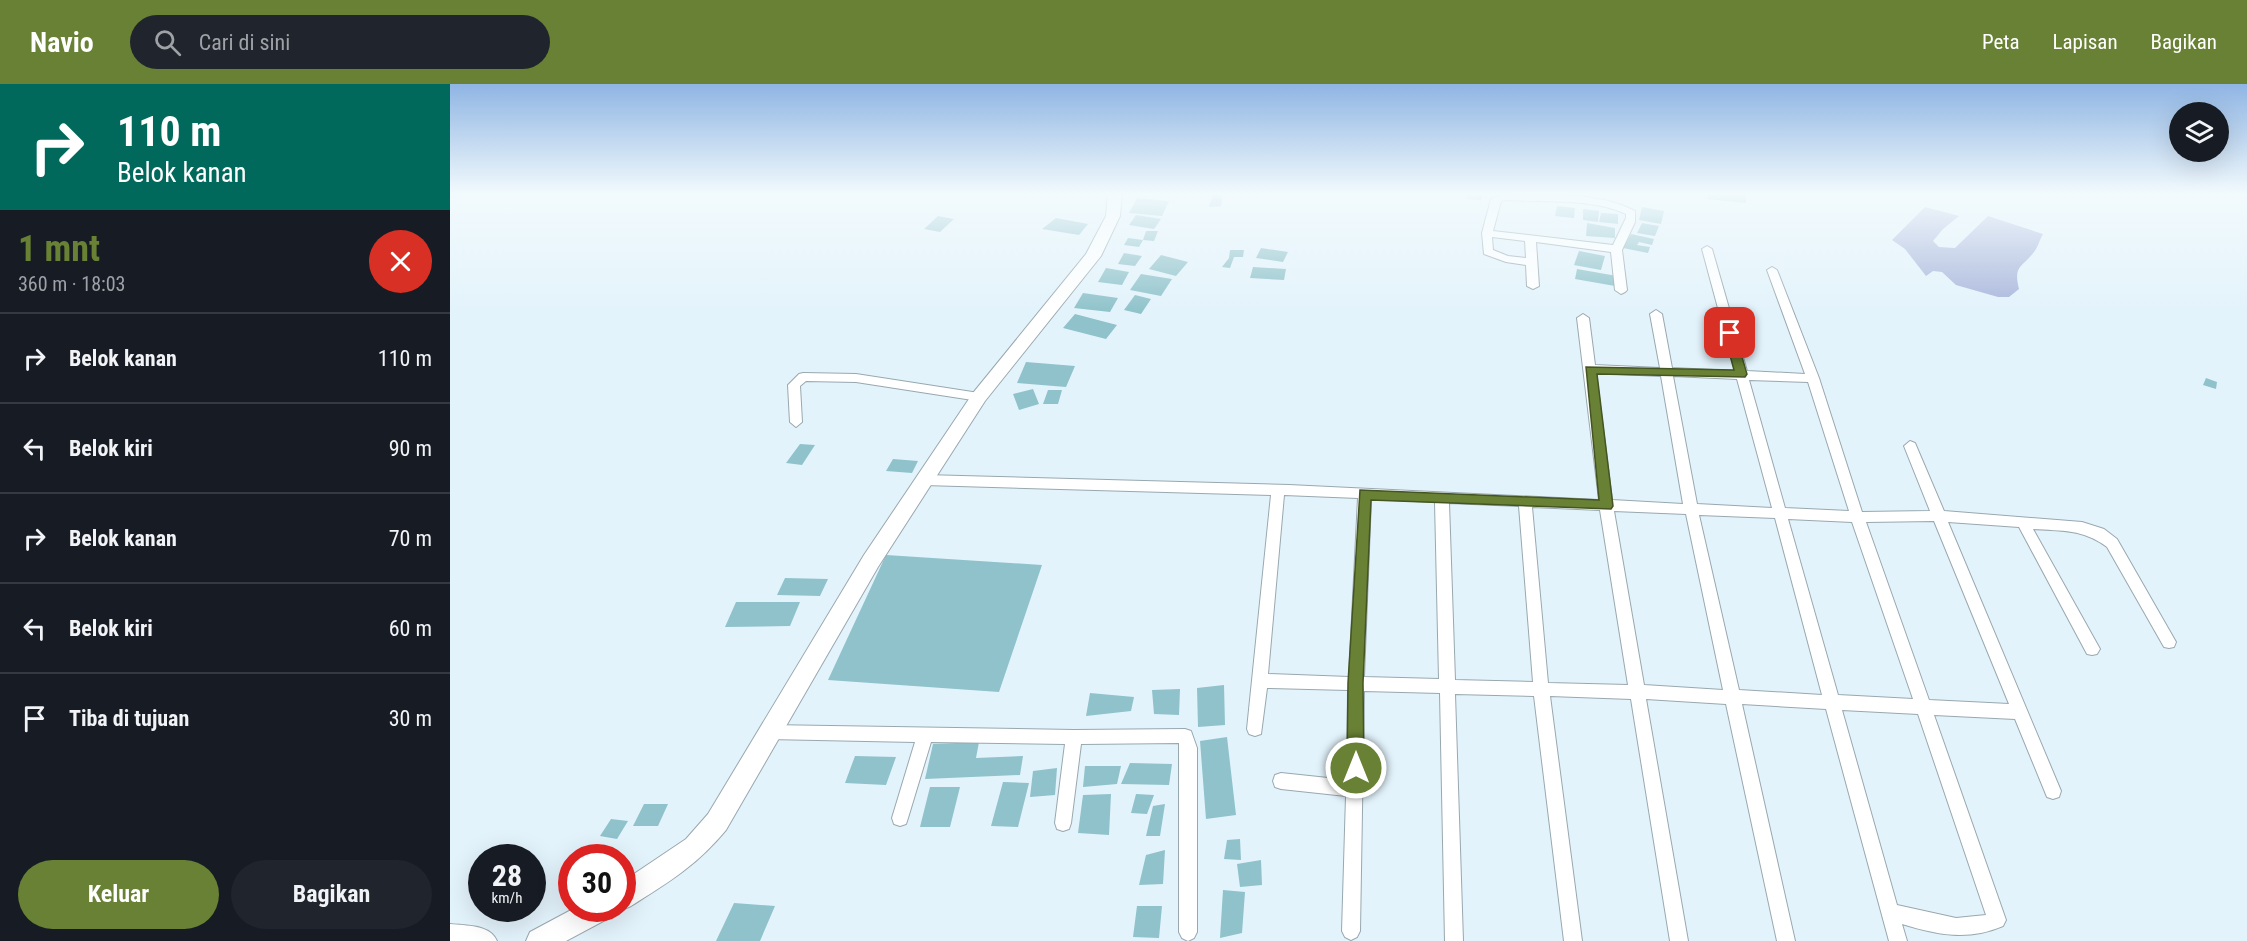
<!DOCTYPE html>
<html lang="id">
<meta charset="utf-8">
<style>
body{margin:0;font-family:"Roboto Condensed",sans-serif;background:#20242c;color:#f1f3f6;height:100vh;display:flex;flex-direction:column;font-size:22px;white-space:nowrap}
*{box-sizing:border-box;margin:0}
p{font-size:20px;color:#9ea1a6}
.icon{flex:none;width:33px;height:33px;fill:none;stroke:currentColor;stroke-width:2;stroke-linecap:round;stroke-linejoin:round}
.map{position:relative;flex:1;overflow:hidden}
.details{display:flex;flex-direction:column;background:#171b24;width:450px}
.details>*{flex:none}
.top-card{background:#00695c;color:#fff;overflow:hidden}
.tools{position:absolute;left:1719px;top:18px;display:grid;gap:12px}
.tools a{display:grid;place-items:center;width:60px;height:60px;border-radius:50%;background:#171b24;box-shadow:0 6px 24px #0002;font-size:30px}
.speed{position:absolute;left:18px;top:760px;display:flex;gap:12px;font-size:30px;font-weight:700;text-align:center}
.speed>*{display:grid;place-content:center;width:78px;height:78px;border-radius:50%;background:#171b24;box-shadow:0 6px 24px #0002;line-height:1}
.speed small{font-size:15px;font-weight:400}
.speed .limit{border:9px solid #d22;background:#fff;color:#111}
.pin{position:absolute;display:grid;place-items:center;width:51px;height:51px;color:#fff;margin:-26px;border-radius:12px;box-shadow:0 3px 9px #0006}
.me{position:absolute;width:66px;margin:-33px;rotate:0deg;stroke-linejoin:round;filter:drop-shadow(0 0 4px #0008)}
.turn{display:flex;align-items:center;gap:21px;height:126px;padding:0 18px;font-size:27px}
.turn .icon{width:78px;height:78px;stroke-width:2.5}
.turn b{display:block;font-size:42px;line-height:51px}
.round{display:grid;place-items:center;flex:none;width:63px;height:63px;border-radius:32px;background:#20242c}
.summary{display:flex;align-items:center;justify-content:space-between;height:102px;padding:0 18px}
h1{font-size:36px;font-weight:700;line-height:45px;color:#688134}
.cta{display:flex;gap:12px;margin-top:auto;padding:12px 18px}
.cta a{flex:1;height:69px;border-radius:36px;background:#688134;color:#fff;font-size:24px;font-weight:700;line-height:69px;text-align:center}
.cta a+a{background:#20242c;color:#f1f3f6}
ul{padding:0;list-style:none}
li{display:flex;align-items:center;gap:18px;height:90px;padding:0 18px;border-top:2px solid #363941}
li div{flex:1}
li b{display:block;font-size:22px}
li em{font-style:normal}
header{display:flex;align-items:center;gap:36px;box-sizing:border-box;height:84px;padding:0 30px;background:#688134;color:#fff}
header strong{font-size:28px}
nav{display:flex;gap:33px;margin-inline-start:auto;font-size:21px}
.search{width:420px;height:54px;background:#20242c;display:flex;align-items:center;gap:15px;box-sizing:border-box;padding:0 21px;border-radius:33px;color:#9ea1a6;font-size:22px}
main{display:flex;flex:1;min-height:0}
.map>svg:first-child{display:block}
.water{fill:#a9b6db}
.building{fill:#8fc2ca}
.lines{fill:none;stroke-linecap:round;stroke-linejoin:round}
.street-casing{stroke:#99a8af;stroke-width:2}
.secondary-casing{stroke:#99a8af;stroke-width:2}
.street{fill:#fff;fill-rule:evenodd}
.secondary{fill:#fff;fill-rule:evenodd}
.route{fill:#688134;stroke:#445422;stroke-width:1.5}
</style>
<header>
<strong>Navio</strong>
<div class="search"><svg class="icon" aria-label="search" viewBox="0 0 24 24"><circle cx="10" cy="10" r="6"/><path d="M15 15l6 6"/></svg>Cari di sini</div>
<nav><a>Peta</a><a>Lapisan</a><a>Bagikan</a></nav>
</header>
<main>
<section class="details">
<div class="top-card">
<div class="turn"><svg class="icon" aria-label="right" viewBox="0 0 24 24"><path d="M7 20v-9h11M14 6l5 5-5 5"/></svg><div><b>110 m</b>Belok kanan</div></div>
</div>
<div class="summary"><div><h1>1 mnt</h1><p>360 m · 18:03</p></div><a class="round" style="background:#d93025;color:#fff"><svg class="icon" aria-label="close" viewBox="0 0 24 24"><path d="M6 6l12 12M18 6L6 18"/></svg></a></div>
<ul>
<li><svg class="icon" aria-label="right" viewBox="0 0 24 24"><path d="M7 20v-9h11M14 6l5 5-5 5"/></svg><div><b>Belok kanan</b></div><em>110 m</em></li>
<li><svg class="icon" aria-label="left" viewBox="0 0 24 24"><path d="M17 20v-9H6M10 6l-5 5 5 5"/></svg><div><b>Belok kiri</b></div><em>90 m</em></li>
<li><svg class="icon" aria-label="right" viewBox="0 0 24 24"><path d="M7 20v-9h11M14 6l5 5-5 5"/></svg><div><b>Belok kanan</b></div><em>70 m</em></li>
<li><svg class="icon" aria-label="left" viewBox="0 0 24 24"><path d="M17 20v-9H6M10 6l-5 5 5 5"/></svg><div><b>Belok kiri</b></div><em>60 m</em></li>
<li><svg class="icon" aria-label="arrive" viewBox="0 0 24 24"><path d="M6 21V4h12l-3 4 3 4H6"/></svg><div><b>Tiba di tujuan</b></div><em>30 m</em></li>
</ul>
<div class="cta"><a>Keluar</a><a>Bagikan</a></div>
</section>
<div class="map">
<svg width="1797" height="857" viewBox="0 0 1797 857">
<rect width="100%" height="100%" fill="#e3f3fb"/>
<path class="water" d="M 1475,123 L 1509,132 L 1493,145 L 1483,157 L 1489,163 L 1505,164 L 1538,132 L 1593,150 C 1590,155 1588,163 1584,168 C 1572,184 1563,181 1569,205 L 1559,213 L 1548,213 L 1506,201 L 1492,188 L 1483,187 L 1476,192 L 1455,165 L 1442,156 Z"/>
<path class="building" d="M 763,109 L 773,109 L 771,122 L 759,123 Z
M 1257,109 L 1295,109 L 1296,119 L 1257,115 Z
M 1018,110 L 1033,111 L 1031,116 L 1017,115 Z
M 687,114 L 719,117 L 712,132 L 679,129 Z
M 1107,122 L 1125,124 L 1124,134 L 1105,132 Z
M 1192,123 L 1214,127 L 1211,140 L 1189,136 Z
M 1133,125 L 1149,127 L 1148,138 L 1133,136 Z
M 1151,129 L 1168,130 L 1168,140 L 1149,138 Z
M 686,131 L 711,135 L 704,145 L 679,141 Z
M 488,132 L 504,135 L 490,148 L 474,145 Z
M 606,134 L 638,140 L 629,151 L 592,145 Z
M 1137,139 L 1165,144 L 1165,154 L 1136,152 Z
M 1192,139 L 1209,142 L 1205,152 L 1187,149 Z
M 696,147 L 708,147 L 704,157 L 693,156 Z
M 1181,150 L 1204,155 L 1202,161 L 1189,158 L 1187,161 L 1200,163 L 1198,169 L 1173,164 Z
M 678,154 L 693,156 L 689,163 L 674,161 Z
M 811,164 L 838,168 L 833,178 L 806,174 Z
M 780,166 L 794,166 L 793,173 L 784,173 L 780,184 L 772,183 L 779,174 Z
M 1129,167 L 1155,172 L 1151,186 L 1124,181 Z
M 674,169 L 692,172 L 685,182 L 668,180 Z
M 711,171 L 738,178 L 726,192 L 699,185 Z
M 803,183 L 836,185 L 834,196 L 800,194 Z
M 656,184 L 679,188 L 672,201 L 648,198 Z
M 1127,185 L 1167,192 L 1165,202 L 1125,195 Z
M 691,190 L 722,195 L 711,212 L 680,206 Z
M 633,209 L 668,214 L 660,228 L 624,224 Z
M 685,211 L 701,215 L 691,230 L 674,226 Z
M 625,230 L 644,235 L 667,241 L 656,255 L 613,244 Z
M 576,278 L 625,282 L 616,303 L 567,299 Z
M 1756,294 L 1767,298 L 1766,305 L 1753,301 Z
M 583,305 L 589,320 L 569,326 L 563,310 Z
M 598,306 L 612,306 L 608,320 L 593,320 Z
M 350,360 L 365,361 L 352,381 L 336,379 Z
M 443,375 L 468,377 L 462,389 L 436,387 Z
M 436,471 L 592,481 L 549,608 L 378,596 Z
M 335,494 L 378,495 L 370,512 L 327,511 Z
M 286,518 L 350,518 L 340,542 L 275,543 Z
M 774,601 L 775,641 L 748,643 L 747,604 Z
M 730,605 L 729,631 L 704,630 L 702,606 Z
M 640,609 L 684,613 L 681,627 L 636,632 Z
M 777,653 L 786,731 L 756,735 L 750,657 Z
M 529,658 L 526,674 L 573,672 L 570,691 L 475,695 L 483,660 Z
M 405,672 L 446,673 L 436,701 L 395,699 Z
M 680,679 L 722,680 L 719,701 L 671,700 Z
M 635,682 L 671,682 L 667,700 L 633,703 Z
M 607,684 L 605,711 L 580,713 L 583,687 Z
M 553,698 L 579,699 L 568,743 L 541,742 Z
M 480,703 L 510,703 L 500,743 L 470,743 Z
M 661,710 L 659,751 L 628,749 L 633,711 Z
M 686,710 L 704,711 L 697,730 L 681,729 Z
M 194,720 L 218,720 L 208,742 L 183,742 Z
M 715,720 L 710,752 L 696,752 L 703,722 Z
M 161,735 L 178,737 L 167,755 L 150,752 Z
M 790,755 L 791,776 L 774,775 L 777,756 Z
M 715,766 L 713,800 L 689,801 L 696,771 Z
M 811,776 L 812,801 L 790,803 L 787,780 Z
M 773,806 L 795,808 L 792,849 L 770,854 Z
M 284,819 L 325,822 L 310,857 L 266,857 Z
M 687,822 L 712,822 L 709,854 L 683,853 Z"/>
<g class="lines">
<defs>
<path id="street" d="M 1054,110 C 1096,112 1147,107 1185,127 L 1185,138 L 1172,166 L 1177,206 L 1175,208 L 1171,210 L 1165,206 L 1161,168 L 1086,158 L 1089,202 L 1083,205 L 1077,202 L 1076,181 L 1056,178 L 1034,170 L 1032,149 L 1041,115 ZM 1054,116 C 1090,118 1144,114 1176,130 L 1176,134 L 1163,161 L 1043,147 L 1051,117 ZM 1042,153 L 1075,157 L 1076,174 L 1058,172 L 1043,166 Z
M 1257,162 L 1262,165 L 1297,287 L 1355,290 L 1317,186 L 1322,183 L 1327,186 L 1369,294 L 1412,428 L 1480,427 L 1454,362 L 1460,357 L 1465,359 L 1494,427 L 1632,438 L 1654,445 L 1667,455 L 1726,558 L 1724,563 L 1719,564 L 1714,563 L 1657,463 C 1633,445 1612,447 1583,445 L 1650,565 L 1647,570 L 1642,571 L 1637,570 L 1569,443 L 1498,438 L 1611,707 L 1609,713 L 1603,715 L 1597,713 L 1565,635 L 1484,631 L 1556,836 L 1553,842 C 1518,857 1488,851 1452,840 L 1457,857 L 1439,857 L 1376,625 L 1292,620 L 1345,857 L 1327,857 L 1276,620 L 1196,615 L 1238,857 L 1220,857 L 1181,615 L 1100,612 L 1132,857 L 1114,857 L 1084,612 L 1005,610 L 1013,857 L 995,857 L 990,609 L 914,607 L 910,847 L 907,853 L 901,856 L 895,853 L 892,847 L 896,712 L 831,705 L 825,703 L 823,697 L 825,691 L 831,689 L 897,696 L 898,606 L 817,604 L 811,650 L 805,652 L 799,650 L 797,645 L 821,411 L 474,401 L 467,396 L 474,391 L 839,401 L 1149,416 L 1127,234 L 1133,230 L 1139,234 L 1145,281 L 1210,284 L 1200,230 L 1206,226 L 1212,230 L 1222,284 L 1285,287 L 1252,165 ZM 1146,289 L 1211,292 L 1233,420 L 1162,416 ZM 1223,292 L 1287,295 L 1322,424 L 1247,420 ZM 1299,296 L 1358,298 L 1399,427 L 1335,424 ZM 834,411 L 908,414 L 899,593 L 818,590 ZM 921,415 L 985,418 L 989,595 L 914,593 ZM 999,419 L 1069,422 L 1083,598 L 1005,596 ZM 1082,423 L 1150,426 L 1178,601 L 1098,599 ZM 1164,427 L 1236,430 L 1273,606 L 1194,601 ZM 1249,431 L 1325,434 L 1372,611 L 1289,606 ZM 1338,435 L 1402,438 L 1463,615 L 1388,611 ZM 1484,437 L 1559,620 L 1479,616 L 1416,438 ZM 1392,626 L 1468,630 L 1536,831 L 1506,834 L 1447,821 Z
M 353,289 L 406,290 L 529,309 L 535,313 L 529,317 L 406,298 L 356,297 L 350,302 L 352,338 L 346,343 L 340,338 L 338,301 L 349,290 Z
M 318,641 L 624,646 L 735,645 L 741,647 L 747,664 L 747,848 L 744,854 L 738,857 L 732,854 L 729,848 L 729,659 L 631,660 L 621,739 L 619,745 L 613,747 L 607,745 L 605,739 L 615,660 L 481,658 L 458,734 L 456,740 L 450,742 L 444,740 L 442,734 L 465,658 L 318,655 L 312,653 L 310,648 L 312,643 Z
M 0,840 C 16,842 40,840 47,857 L 0,857 Z"/>
<path id="secondary" d="M 658,109 L 672,109 L 670,132 L 651,172 L 535,317 L 428,483 L 276,746 C 246,782 219,798 181,822 L 172,826 L 170,825 L 172,825 L 172,798 L 236,755 L 258,730 L 414,471 L 523,309 L 636,170 L 656,132 Z
M 123,825 L 163,825 L 159,834 L 116,857 L 76,857 L 80,848 Z"/>
</defs>
<use href="#street" class="street-casing"/>
<use href="#secondary" class="secondary-casing"/>
<use href="#street" class="street"/>
<use href="#secondary" class="secondary"/>
</g>
<linearGradient id="sky" x2="0" y2="1"><stop stop-color="#8fb5e3"/><stop offset="0.48" stop-color="#f2fafd"/><stop offset="1" stop-color="#f2fafd" stop-opacity="0"/></linearGradient>
<rect width="1797" height="229" fill="url(#sky)"/>
<path class="route" d="M 1280,245 L 1285,249 L 1297,290 L 1295,293 L 1147,290 L 1163,422 L 1161,425 L 921,416 L 913,599 L 914,684 L 911,689 L 906,692 L 900,689 L 897,684 L 898,599 L 910,406 L 1149,416 L 1136,283 L 1284,286 L 1274,249 Z"/>
</svg>
<div class="tools">
<a><svg class="icon" aria-label="layers" viewBox="0 0 24 24"><path d="M12 4l9 5-9 5-9-5zM3 14l9 5 9-5"/></svg></a>
</div>
<div class="speed"><div>28<small>km/h</small></div><div class="limit">30</div></div>
<div class="pin" style="left:1280px;top:249px;background:#d93025"><svg class="icon" aria-label="arrive" viewBox="0 0 24 24"><path d="M6 21V4h12l-3 4 3 4H6"/></svg></div>
<svg class="me" style="left:906px;top:684px" viewBox="-20 -20 40 40"><circle r="17" fill="#688134" stroke="#fff" stroke-width="3"/><path d="M0-11L8 9 0 5-8 9z" fill="#fff"/></svg>
</div>
</main>
